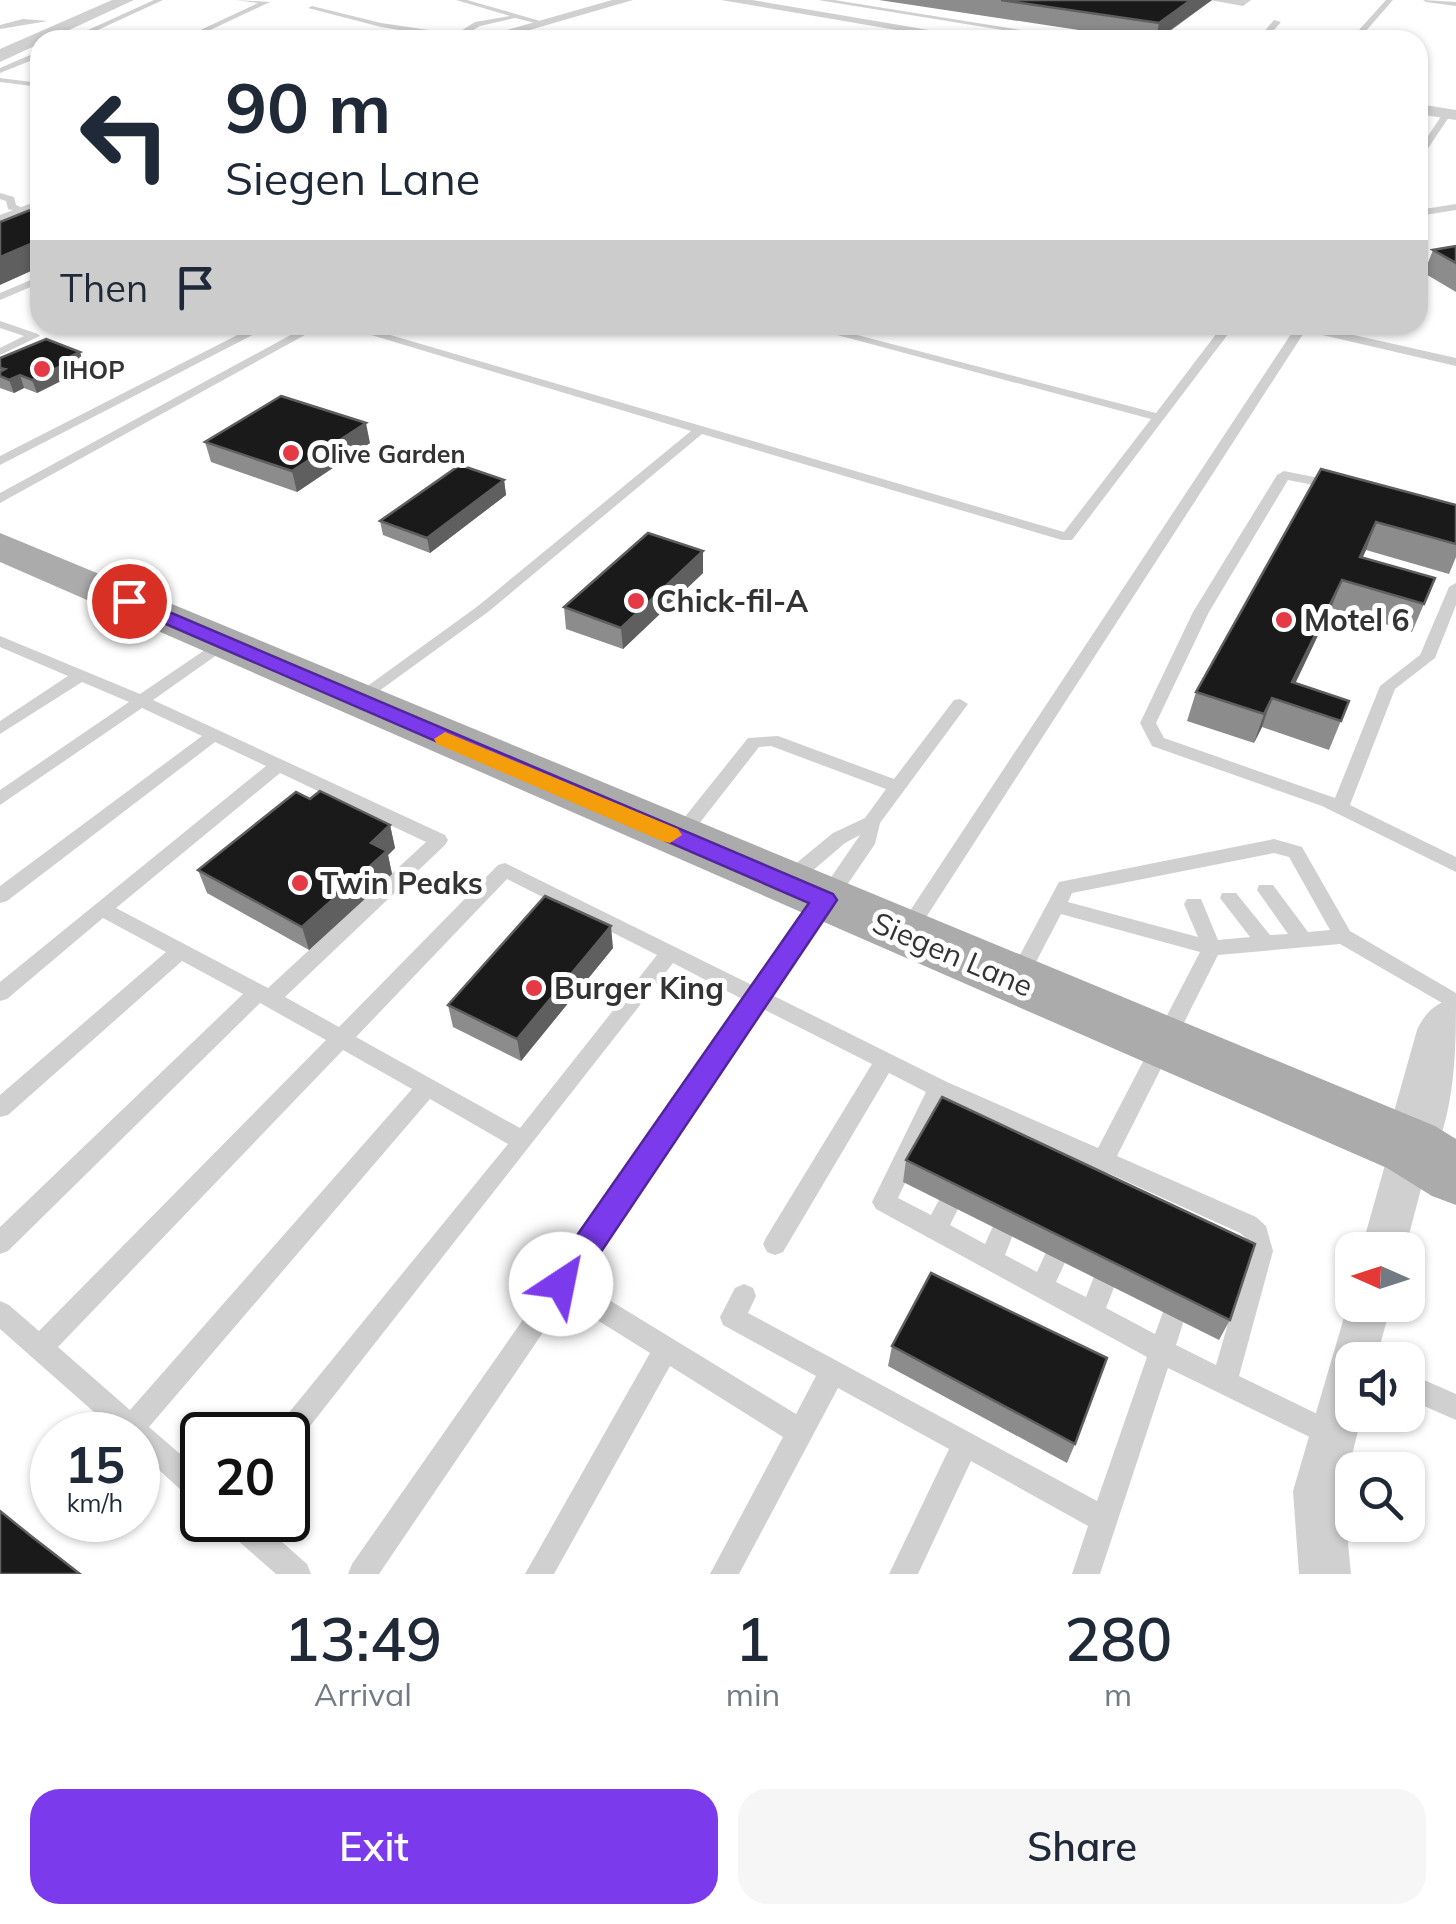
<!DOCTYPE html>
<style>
body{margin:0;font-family:Mulish,sans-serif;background:#f6f6f7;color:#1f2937;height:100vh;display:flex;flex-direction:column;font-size:38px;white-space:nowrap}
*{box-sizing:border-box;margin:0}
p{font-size:32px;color:#747a83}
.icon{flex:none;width:55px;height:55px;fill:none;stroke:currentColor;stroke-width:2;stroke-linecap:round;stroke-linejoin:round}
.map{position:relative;height:1574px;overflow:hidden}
.panel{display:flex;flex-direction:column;background:#fff;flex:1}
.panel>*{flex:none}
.banner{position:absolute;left:30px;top:30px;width:1398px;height:305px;border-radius:30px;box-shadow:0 2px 8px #0004;background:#fff;color:#1f2937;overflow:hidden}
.needle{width:65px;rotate:273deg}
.fabs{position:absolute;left:1335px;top:1232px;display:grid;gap:20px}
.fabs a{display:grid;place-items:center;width:90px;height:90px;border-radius:20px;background:#fff;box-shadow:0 2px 8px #0004;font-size:50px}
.speed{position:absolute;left:30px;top:1412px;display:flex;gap:20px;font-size:50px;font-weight:700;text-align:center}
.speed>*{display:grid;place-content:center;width:130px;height:130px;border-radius:50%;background:#fff;box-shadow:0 2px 8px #0004;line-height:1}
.speed small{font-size:25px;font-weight:400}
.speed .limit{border:5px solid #111;border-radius:15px;background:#fff;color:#111}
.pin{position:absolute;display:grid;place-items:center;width:85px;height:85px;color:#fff;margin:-42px;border:5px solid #fff;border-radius:50%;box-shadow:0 2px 10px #0007}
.me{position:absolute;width:110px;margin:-55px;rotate:34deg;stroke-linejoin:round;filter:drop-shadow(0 0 8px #0008)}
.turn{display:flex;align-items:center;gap:35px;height:210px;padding:0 30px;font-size:45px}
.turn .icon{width:130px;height:130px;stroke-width:2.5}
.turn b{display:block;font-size:70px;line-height:85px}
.then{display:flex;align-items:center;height:95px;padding:0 30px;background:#0003;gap:20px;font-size:38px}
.eta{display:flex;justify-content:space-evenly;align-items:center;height:170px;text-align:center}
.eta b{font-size:60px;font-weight:600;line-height:70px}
.cta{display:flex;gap:20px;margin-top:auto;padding:20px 30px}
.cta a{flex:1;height:115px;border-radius:30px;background:#7c3aed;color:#fff;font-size:40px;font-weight:600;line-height:115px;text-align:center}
.cta a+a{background:#f6f6f7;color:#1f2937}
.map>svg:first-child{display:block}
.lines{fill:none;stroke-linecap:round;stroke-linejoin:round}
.service{fill:#d0d0d0;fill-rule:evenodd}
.minor{fill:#d0d0d0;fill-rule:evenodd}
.tertiary{fill:#d0d0d0;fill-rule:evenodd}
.primary{fill:#ababab;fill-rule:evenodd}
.wall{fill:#8c8c8c}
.shaded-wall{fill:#5f5f5f}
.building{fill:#1a1a1a;stroke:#5f5f5f;stroke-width:2.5}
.route{fill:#7c3aed;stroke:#51269a;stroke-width:2.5}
.slow{fill:#f59e0b}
.poi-dot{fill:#e63946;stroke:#fff;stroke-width:4}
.labels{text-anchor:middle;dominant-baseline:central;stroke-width:10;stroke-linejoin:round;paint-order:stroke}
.far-poi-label{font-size:25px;font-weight:bold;fill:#333;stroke:#fff;text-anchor:start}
.poi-label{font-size:30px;font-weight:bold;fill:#333;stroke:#fff;text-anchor:start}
.street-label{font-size:30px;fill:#333;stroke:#fff}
</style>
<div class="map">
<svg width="1456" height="1574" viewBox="0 0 1456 1574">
<rect width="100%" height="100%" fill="#fff"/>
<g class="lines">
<path class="service" d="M 154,0 L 163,0 L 76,40 L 66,40 Z
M 236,0 L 270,2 L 189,40 L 179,40 L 258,3 Z
M 456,0 L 467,0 L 547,23 L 543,25 L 515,18 L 480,26 L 463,36 L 474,40 L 462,40 L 381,27 L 308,8 L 312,6 L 381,23 L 456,34 L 475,22 L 510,16 Z
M 818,0 L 834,0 L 1083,40 L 1065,40 Z
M 1210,0 L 1251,0 L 1243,6 Z
M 1386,0 L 1393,0 L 1358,40 L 1350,40 Z
M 1423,0 L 1456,2 L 1456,6 L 1426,2 Z
M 23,19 L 48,21 L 0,29 L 0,25 Z
M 1274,20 L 1281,22 L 1265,40 L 1257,40 Z
M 37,52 L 40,52 L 40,57 L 0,73 L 0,68 Z
M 0,78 L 40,83 L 40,87 L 0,82 Z
M 1444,112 L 1451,114 L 1421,159 L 1418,160 L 1418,151 Z
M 0,193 L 14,197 L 16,205 L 29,211 L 24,214 L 8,209 L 6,201 L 0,199 Z
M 1456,204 L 1456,210 L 1418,216 L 1418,210 Z
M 40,276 L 40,283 L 0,300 L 0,293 Z
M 0,321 L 38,334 L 40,336 L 0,355 L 0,348 L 24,336 L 0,328 Z
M 257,325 L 272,325 L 0,465 L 0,456 Z
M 309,325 L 323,325 L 0,503 L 0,493 Z
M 338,325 L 356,325 L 1064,532 L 1151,419 L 800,325 L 819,325 L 1156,413 L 1223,325 L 1235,325 L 1072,540 L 1062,540 L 702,434 L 488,612 L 357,707 L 349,702 L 351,698 L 478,606 L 691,431 Z
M 1297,325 L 1309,325 L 1456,358 L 1456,366 L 1305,331 L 914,936 L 900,936 L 897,931 L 900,926 Z
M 1284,471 L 1334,481 L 1341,485 L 1334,489 L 1288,480 L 1209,612 L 1156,723 L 1164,738 L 1335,798 L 1380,686 L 1420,655 L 1449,587 L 1456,583 L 1456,605 L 1435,658 L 1395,689 L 1350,805 L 1456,857 L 1456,872 L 1322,806 L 1152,746 L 1140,723 L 1193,612 L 1277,475 Z
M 0,636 L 140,694 L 221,639 L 231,639 L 234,642 L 231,645 L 153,700 L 445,835 L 448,840 L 445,845 L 285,997 L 339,1027 L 498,865 L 505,863 L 756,987 L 860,835 L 845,843 L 797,884 L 783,884 L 781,879 L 783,874 L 833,833 L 865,818 L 886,789 L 771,746 L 759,747 L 684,843 L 672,843 L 669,838 L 672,833 L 748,738 L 778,736 L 894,779 L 954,700 L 960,699 L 968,704 L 880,823 L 875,844 L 772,995 L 947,1082 L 1098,1148 L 1200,952 L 1061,914 L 1024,985 L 1017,987 L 1010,985 L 1007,979 L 1059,882 L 1274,839 L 1302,847 L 1350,931 L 1456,993 L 1456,1011 L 1340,944 L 1218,955 L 1117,1156 L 1256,1217 L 1266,1226 L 1273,1251 L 1239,1376 L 1340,1425 L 1344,1434 L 1340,1443 L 1331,1447 L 1322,1443 L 1168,1368 L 1100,1574 L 1072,1574 L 1088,1526 L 971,1461 L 918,1574 L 889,1574 L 949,1449 L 838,1388 L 739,1574 L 710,1574 L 783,1437 L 670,1366 L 554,1574 L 525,1574 L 650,1353 L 565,1300 L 379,1574 L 348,1574 L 352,1564 L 746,1001 L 673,963 L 296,1444 L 288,1448 L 288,1435 L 274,1435 L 278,1426 L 508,1144 L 430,1099 L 149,1427 L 202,1473 L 202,1503 L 192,1500 L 138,1451 L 138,1435 L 120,1435 L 0,1329 L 0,1301 L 9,1305 L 39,1331 L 326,1040 L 260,1003 L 8,1251 L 0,1254 L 0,1227 L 243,994 L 182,961 L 8,1115 L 0,1117 L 0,1095 L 166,952 L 103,918 L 7,999 L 0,1001 L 0,982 L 266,766 L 215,742 L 7,901 L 0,903 L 0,886 L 202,736 L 142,708 L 0,805 L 0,790 L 129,702 L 82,682 L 0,734 L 0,721 L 68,676 L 0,647 ZM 280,773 L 426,842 L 268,988 L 116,908 ZM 1274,853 L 1289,857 L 1330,930 L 1308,932 L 1273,885 L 1259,885 L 1257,890 L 1288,934 L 1270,935 L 1236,893 L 1222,893 L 1220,898 L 1250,937 L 1218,940 L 1201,899 L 1187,899 L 1184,904 L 1198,937 L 1068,902 L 1072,893 ZM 507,879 L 657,955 L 520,1128 L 356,1037 ZM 763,1009 L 872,1064 L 767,1236 L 763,1244 L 767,1252 L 775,1255 L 783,1252 L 889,1073 L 926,1092 L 872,1202 L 876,1209 L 1147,1357 L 1097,1501 L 748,1313 L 756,1296 L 753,1288 L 744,1284 L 735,1288 L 720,1317 L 723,1325 L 816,1376 L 796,1414 L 578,1281 ZM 343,1050 L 412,1089 L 130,1410 L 58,1347 ZM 944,1100 L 1089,1165 L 1086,1172 L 1089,1179 L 1097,1182 L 1105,1179 L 1108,1173 L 1240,1233 L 1247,1239 L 1249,1251 L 1216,1365 L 1176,1345 L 1185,1317 L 1182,1309 L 1173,1305 L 1164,1309 L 1155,1334 L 1106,1308 L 1116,1282 L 1113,1274 L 1104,1271 L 1095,1274 L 1086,1297 L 1056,1282 L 1067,1258 L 1063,1250 L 1055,1247 L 1047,1250 L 1037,1272 L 1005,1255 L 1014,1232 L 1010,1224 L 1002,1221 L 994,1224 L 985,1244 L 950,1225 L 960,1205 L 956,1198 L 948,1195 L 940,1198 L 931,1215 L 898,1198 Z
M 1408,1373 L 1456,1394 L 1456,1420 L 1408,1399 Z
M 222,1520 L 257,1520 L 307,1564 L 311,1574 L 276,1574 L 226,1530 Z"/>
<path class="minor" d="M 612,0 L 633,0 L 495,40 L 472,40 Z
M 721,0 L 752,0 L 988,40 L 955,40 Z
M 1418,104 L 1456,110 L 1456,120 L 1418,114 Z
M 40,200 L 40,211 L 0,227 L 0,215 Z
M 1411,1129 L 1426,1134 L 1432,1147 L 1405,1250 L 1361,1250 L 1390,1147 L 1396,1134 Z
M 1352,1290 L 1352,1305 L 1391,1305 L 1376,1360 L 1352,1360 L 1352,1415 L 1362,1415 L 1343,1491 L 1351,1574 L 1299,1574 L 1293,1491 Z"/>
<path class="tertiary" d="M 112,0 L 134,0 L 0,62 L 0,49 Z
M 1456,997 C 1456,1054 1455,1111 1430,1164 L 1411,1171 L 1392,1164 L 1384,1147 L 1417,1030 C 1426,1011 1436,1003 1456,997 Z"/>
<path class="primary" d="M 0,533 L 1435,1126 L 1456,1139 L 1456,1205 L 1432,1196 L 1387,1168 L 0,562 Z"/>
</g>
<path class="wall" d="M 879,0 L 1212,0 L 1158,40 L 1145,40 Z
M 1456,246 L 1456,292 L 1424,273 L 1433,250 Z
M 0,358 L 84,365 L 70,372 L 71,376 L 37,393 L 24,388 L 14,393 L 0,388 Z
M 205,442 L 370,443 L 297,492 L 211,462 Z
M 1321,469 L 1456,505 L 1456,557 L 1449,574 L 1366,550 L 1363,557 L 1435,578 L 1412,632 L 1331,608 L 1295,683 L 1349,701 L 1329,750 L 1262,727 L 1254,743 L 1187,721 L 1196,692 Z
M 504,480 L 506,495 L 430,553 L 383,535 L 380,521 Z
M 703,551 L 703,573 L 623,649 L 566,629 L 564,607 Z
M 390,825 L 395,848 L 388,855 L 392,874 L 309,950 L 207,893 L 198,870 Z
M 613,948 L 521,1061 L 453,1027 L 448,1005 Z
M 906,1160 L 1230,1320 L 1219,1340 L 903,1182 Z
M 892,1346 L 1075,1444 L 1067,1463 L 888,1366 Z"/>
<path class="shaded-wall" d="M 1191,0 L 1212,0 L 1156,40 L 1159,23 Z
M 40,240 L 40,267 L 0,285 L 0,257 Z
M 80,352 L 84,365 L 70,372 L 71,376 L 37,393 L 32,380 L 61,361 Z
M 20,375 L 24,388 L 14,393 L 9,380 Z
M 366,423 L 370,443 L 297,492 L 292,471 Z
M 504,480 L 506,495 L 430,553 L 427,538 Z
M 1376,522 L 1366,550 L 1349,585 L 1360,557 Z
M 703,551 L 703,573 L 623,649 L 621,628 Z
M 1342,580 L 1331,608 L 1286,703 L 1292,682 Z
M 1272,698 L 1262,727 L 1254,743 L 1264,714 Z
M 390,825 L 395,848 L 388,855 L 392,874 L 309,950 L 302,927 L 371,843 Z
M 611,926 L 613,948 L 521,1061 L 517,1039 Z"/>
<path class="building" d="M 1001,0 L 1191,0 L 1159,23 Z
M 40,206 L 40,240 L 0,257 L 0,222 Z
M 1456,246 L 1456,263 L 1433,250 Z
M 46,339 L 80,352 L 61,361 L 67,363 L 32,380 L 20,375 L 9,380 L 0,376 L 0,372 L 5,369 L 0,368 L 0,358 Z
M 281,396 L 366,423 L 292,471 L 205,442 Z
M 460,465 L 504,480 L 427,538 L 380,521 Z
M 1321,469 L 1456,505 L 1456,544 L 1376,522 L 1360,557 L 1435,578 L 1424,604 L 1342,580 L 1292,682 L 1349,701 L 1341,721 L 1272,698 L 1264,714 L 1196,692 Z
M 648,533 L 703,551 L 621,628 L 564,607 Z
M 320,791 L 390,825 L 371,843 L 387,851 L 302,927 L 198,870 L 296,792 L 310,799 Z
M 545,896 L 611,926 L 517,1039 L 448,1005 Z
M 942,1097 L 1255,1244 L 1230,1320 L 906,1160 Z
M 931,1273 L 1107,1358 L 1075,1444 L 892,1346 Z
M 0,1511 L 31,1536 L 80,1574 L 0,1574 Z"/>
<path class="route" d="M 129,595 L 833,894 L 837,900 L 833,906 L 572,1295 L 561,1299 L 550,1295 L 545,1284 L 550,1274 L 809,903 L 122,605 L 120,601 Z"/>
<path class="slow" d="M 445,732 L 678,829 L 682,835 L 670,843 L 662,841 L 437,744 L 434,739 Z"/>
<g class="poi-dot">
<circle cx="42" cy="369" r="10"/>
<circle cx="291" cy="453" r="10"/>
<circle cx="636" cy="601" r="10"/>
<circle cx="1284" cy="620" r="10"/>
<circle cx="300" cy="883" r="10"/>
<circle cx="534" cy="988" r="10"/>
</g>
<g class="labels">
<g class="far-poi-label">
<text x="62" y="369">IHOP</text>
<text x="311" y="453">Olive Garden</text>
</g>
<g class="poi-label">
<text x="656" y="601">Chick-fil-A</text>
<text x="1304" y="620">Motel 6</text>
<text x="320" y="883">Twin Peaks</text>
<text x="554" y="988">Burger King</text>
</g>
<g class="street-label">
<text transform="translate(953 954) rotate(23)">Siegen Lane</text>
</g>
</g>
</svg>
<div class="fabs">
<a><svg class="needle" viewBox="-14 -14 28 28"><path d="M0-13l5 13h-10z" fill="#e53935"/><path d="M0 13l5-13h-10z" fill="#747a83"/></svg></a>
<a><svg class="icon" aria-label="sound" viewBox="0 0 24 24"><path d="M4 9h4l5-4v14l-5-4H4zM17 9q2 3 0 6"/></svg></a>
<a><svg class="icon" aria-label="search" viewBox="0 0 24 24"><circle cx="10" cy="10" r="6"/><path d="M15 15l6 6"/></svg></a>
</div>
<div class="speed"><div>15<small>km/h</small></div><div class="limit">20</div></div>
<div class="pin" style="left:129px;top:601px;background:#d93025"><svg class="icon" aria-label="arrive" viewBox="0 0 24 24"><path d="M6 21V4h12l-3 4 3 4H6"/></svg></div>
<svg class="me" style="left:561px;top:1284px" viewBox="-20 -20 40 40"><circle r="19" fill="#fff"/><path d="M0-13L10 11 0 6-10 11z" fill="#7c3aed"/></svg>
<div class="banner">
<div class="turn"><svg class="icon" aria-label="left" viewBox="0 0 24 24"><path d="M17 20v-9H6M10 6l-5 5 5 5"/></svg><div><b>90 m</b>Siegen Lane</div></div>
<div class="then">Then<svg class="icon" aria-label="arrive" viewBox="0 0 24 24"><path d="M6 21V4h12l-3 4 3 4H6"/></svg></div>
</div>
</div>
<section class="panel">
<div class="eta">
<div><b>13:49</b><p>Arrival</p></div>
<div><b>1</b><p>min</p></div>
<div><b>280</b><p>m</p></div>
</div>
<div class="cta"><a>Exit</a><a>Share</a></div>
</section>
